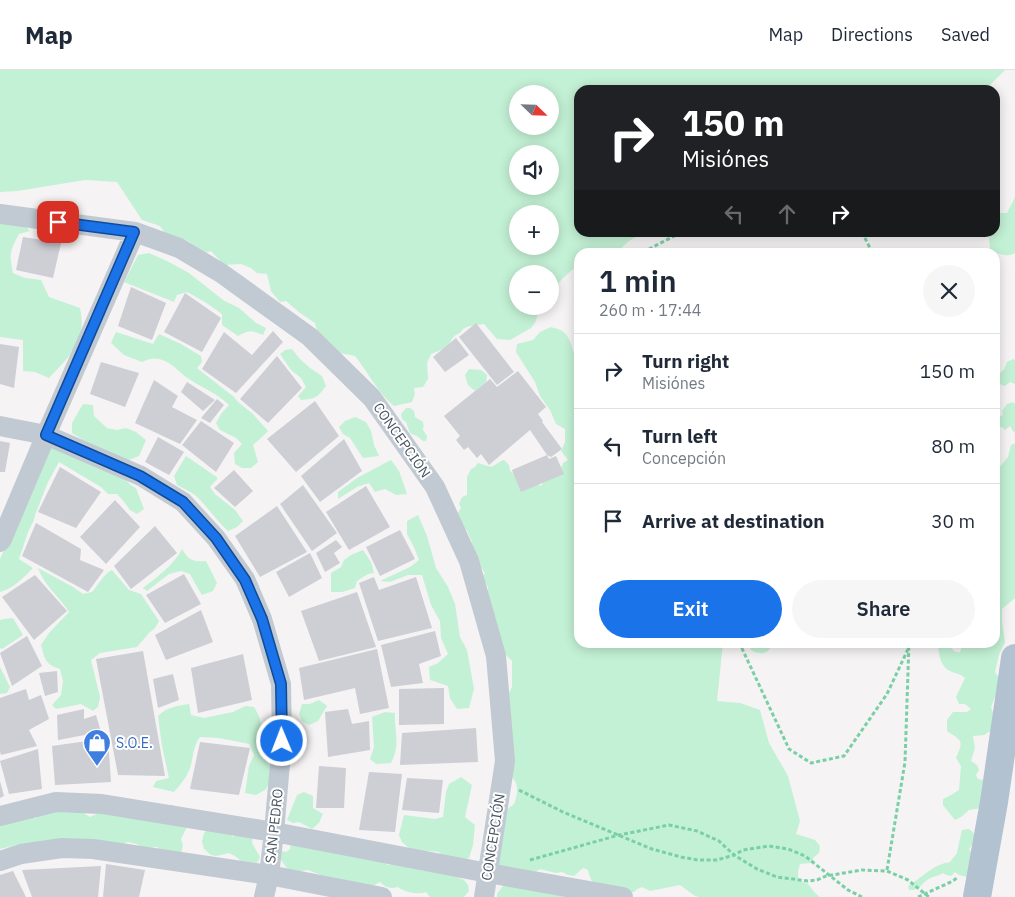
<!DOCTYPE html>
<meta charset="utf-8">
<style>
body{margin:0;font-family:"IBM Plex Sans",sans-serif;background:#f6f6f7;color:#1f2937;height:100vh;display:flex;flex-direction:column;font-size:19px;white-space:nowrap}
*{box-sizing:border-box;margin:0}
p{font-size:16px;color:#747a83}
.icon{flex:none;width:28px;height:28px;fill:none;stroke:currentColor;stroke-width:2;stroke-linecap:round;stroke-linejoin:round}
.map{position:relative;flex:1;overflow:hidden}
.sheet{position:absolute;left:574px;top:178px;width:426px;height:400px;display:flex;flex-direction:column;background:#fff;border-radius:15px;box-shadow:0 2px 12px #0003}
.sheet>*{flex:none}
.guide{position:absolute;left:574px;top:15px;width:426px;height:152px;border-radius:15px;box-shadow:0 2px 12px #0003;background:#202124;color:#fff;overflow:hidden}
.needle{width:32px;rotate:113deg}
.fabs{position:absolute;left:509px;top:15px;display:grid;gap:10px}
.fabs a{display:grid;place-items:center;width:50px;height:50px;border-radius:50%;background:#fff;box-shadow:0 2px 12px #0003;font-size:25px}
.pin{position:absolute;display:grid;place-items:center;width:42px;height:42px;color:#fff;margin:-21px;border-radius:10px;box-shadow:0 2px 8px #0006}
.me{position:absolute;width:55px;margin:-28px;rotate:359deg;stroke-linejoin:round;filter:drop-shadow(0 0 4px #0008)}
.turn{display:flex;align-items:center;gap:18px;height:105px;padding:0 25px;font-size:22px}
.turn .icon{width:65px;height:65px;stroke-width:2.5}
.turn b{display:block;font-size:35px;line-height:42px}
.lanes{display:flex;align-items:center;height:48px;padding:0 25px;background:#0003;justify-content:center;gap:25px;direction:ltr}
.lanes .off{opacity:.35}
.round{display:grid;place-items:center;flex:none;width:52px;height:52px;border-radius:26px;background:#f6f6f7}
.overview{display:flex;align-items:center;justify-content:space-between;height:85px;padding:0 25px}
h1{font-size:30px;font-weight:600;line-height:38px}
.button{display:flex;gap:10px;margin-top:auto;padding:10px 25px}
.button a{flex:1;height:58px;border-radius:30px;background:#1a73e8;color:#fff;font-size:20px;font-weight:600;line-height:58px;text-align:center}
.button a+a{background:#f6f6f7;color:#1f2937}
ul{padding:0;list-style:none}
li{display:flex;align-items:center;gap:15px;height:75px;padding:0 25px;border-top:1px solid #e0e1e3}
li div{flex:1}
li b{display:block;font-size:19px}
li em{font-style:normal}
header{display:flex;align-items:center;gap:30px;box-sizing:border-box;height:70px;padding:0 25px;background:#fff;border-bottom:1px solid #e0e1e3}
header strong{font-size:24px}
nav{display:flex;gap:28px;margin-inline-start:auto;font-size:18px}
.map>svg:first-child{display:block}
.green{fill:#c3f1d5;fill-rule:evenodd}
.building{fill:#cdcfd5}
.lines{fill:none;stroke-linecap:round;stroke-linejoin:round}
.path{stroke:#7ad0a6;stroke-width:3;stroke-dasharray:4 2.5;stroke-linecap:butt}
.minor{stroke:#c1cad2;stroke-width:20}
.primary{stroke:#b3c2d1;stroke-width:28}
.route-casing{stroke:#114b97;stroke-width:12}
.route{stroke:#1a73e8;stroke-width:9}
.labels{text-anchor:middle;dominant-baseline:central;stroke-width:4;stroke-linejoin:round;paint-order:stroke}
.street-label{font-size:14px;fill:#4a5661;stroke:#fff}
.shop-label{font-size:14px;fill:#366cbe;stroke:#fff;text-anchor:start}
</style>
<header>
<strong>Map</strong>
<nav><a>Map</a><a>Directions</a><a>Saved</a></nav>
</header>
<div class="map">
<svg width="1015" height="827" viewBox="0 0 1015 827">
<rect width="100%" height="100%" fill="#f5f3f3"/>
<path class="green" d="M 0,0 L 1005,0 L 985,20 L 579,20 L 579,162 L 642,163 L 629,171 L 617,182 L 579,182 L 579,194 L 563,208 L 550,223 L 550,204 L 518,204 L 518,236 L 535,236 L 538,244 L 535,253 L 531,258 L 510,270 L 497,269 L 484,254 C 475,256 465,254 460,263 C 452,266 453,268 449,274 C 445,279 436,282 431,284 L 427,293 L 428,309 L 423,317 L 414,318 L 415,324 L 412,332 L 394,336 C 377,322 368,302 355,286 L 340,283 L 317,260 L 315,253 L 300,243 L 286,231 L 280,232 L 271,221 L 267,204 L 257,203 L 251,198 L 241,194 L 224,195 L 211,181 L 205,183 L 192,178 L 191,173 L 183,169 L 170,170 L 160,156 L 142,150 L 117,112 L 85,110 L 17,121 L 0,122 ZM 518,24 L 550,24 L 550,56 L 518,56 ZM 518,84 L 550,84 L 550,116 L 518,116 ZM 518,144 L 550,144 L 550,176 L 518,176 Z
M 1015,127 L 1015,183 C 1006,188 999,184 990,179 L 989,168 L 991,163 L 995,162 L 995,143 L 1007,143 Z
M 0,149 L 23,153 L 30,161 L 19,164 C 10,181 9,184 13,203 L 25,208 L 41,210 L 49,227 L 80,238 C 87,271 70,286 49,308 L 35,302 L 23,301 L 23,270 L 0,267 Z
M 149,183 L 167,191 L 189,203 L 223,230 L 239,238 L 256,253 L 266,258 L 263,265 C 252,260 249,260 238,266 L 222,255 L 222,244 L 205,232 L 187,222 L 177,225 L 174,232 L 124,212 L 138,185 Z
M 551,257 C 554,258 560,259 562,261 C 573,268 573,287 579,297 L 579,572 L 723,573 L 717,631 L 740,633 L 760,640 L 769,673 L 788,706 L 800,751 L 796,764 L 815,770 L 820,776 L 819,783 L 814,787 L 811,793 L 800,794 L 798,801 L 798,810 L 808,814 L 815,823 L 820,827 L 699,827 L 695,826 L 680,815 L 650,821 L 642,817 L 637,819 L 634,822 C 621,824 602,821 592,811 C 590,808 589,804 588,800 L 583,798 L 574,806 L 568,805 L 562,802 L 556,803 L 540,799 L 537,801 L 530,802 L 491,794 L 507,740 L 510,737 L 514,734 C 518,724 520,712 509,705 L 508,625 L 512,617 L 512,591 L 504,583 L 488,525 L 488,517 L 482,507 L 485,503 L 471,482 C 475,471 470,470 467,460 L 460,457 L 457,444 L 461,438 L 459,434 L 462,427 L 467,425 L 467,407 L 471,399 L 475,397 L 478,393 C 483,394 489,398 493,396 C 497,394 500,391 504,390 L 509,395 L 510,401 L 518,406 L 541,416 L 549,402 L 561,398 L 563,393 L 568,390 L 561,381 L 565,372 L 565,359 L 556,354 L 550,340 L 540,326 L 535,312 L 516,282 L 517,274 L 533,270 L 540,262 Z
M 116,262 L 153,274 L 159,264 L 181,274 L 201,286 L 202,292 L 197,298 L 234,327 L 238,332 L 253,344 L 268,361 C 263,367 258,370 253,375 L 258,392 L 251,398 L 242,398 L 235,394 L 234,383 L 242,374 L 236,368 L 220,360 L 216,353 L 221,344 L 229,335 C 217,323 200,317 186,307 C 179,302 174,295 165,291 C 156,287 150,288 142,292 L 124,285 L 111,273 Z
M 292,279 L 299,288 L 310,298 L 322,306 L 326,316 C 317,328 315,329 301,330 L 298,326 L 306,317 L 301,308 L 291,300 L 280,284 L 285,280 Z
M 1013,289 L 1015,290 L 1015,314 L 1010,312 L 1005,316 L 999,314 L 997,312 L 998,304 C 1004,301 1005,298 1007,292 Z
M 469,299 L 481,300 L 487,305 L 486,312 L 475,321 L 468,315 L 465,305 Z
M 1013,332 L 1015,334 L 1015,361 L 1014,363 L 1010,356 L 1005,360 L 1002,357 L 995,357 L 995,345 L 1000,346 L 1003,345 L 1002,341 L 1007,334 Z
M 83,334 L 93,335 L 94,346 L 107,358 L 117,360 L 126,358 L 136,362 L 146,370 L 139,386 L 129,390 L 102,382 L 72,363 L 72,353 Z
M 406,338 L 410,338 L 414,341 L 415,347 C 422,352 425,350 423,360 L 427,366 L 426,371 L 423,371 L 417,366 L 410,363 L 406,352 L 402,349 L 401,344 Z
M 355,347 L 366,352 L 371,361 L 374,375 L 379,386 L 363,388 L 350,368 L 343,364 L 339,357 L 345,351 Z
M 1015,373 L 1015,528 L 1002,539 L 1002,551 L 1005,572 L 999,585 L 995,602 L 1000,610 L 998,619 L 991,637 L 994,646 L 994,659 L 984,665 L 973,666 L 975,678 L 971,691 L 977,695 L 979,700 L 976,705 L 978,709 L 983,710 L 981,738 L 969,740 L 961,747 L 955,750 L 943,735 L 943,729 L 951,725 L 959,720 L 961,696 L 956,688 C 964,670 962,671 947,661 L 947,650 L 953,642 L 967,642 L 971,639 L 965,634 L 959,634 L 956,627 L 965,608 C 960,603 956,604 950,601 C 941,597 939,586 938,576 L 943,574 L 950,576 C 953,580 955,583 960,582 L 962,576 L 959,575 L 959,573 L 995,572 L 995,457 L 996,456 L 995,454 L 995,406 L 999,398 L 1008,387 L 1011,375 Z
M 51,374 L 122,407 L 131,415 L 136,418 L 144,439 L 137,444 L 130,440 L 125,433 L 117,424 L 108,424 L 101,417 L 59,392 L 48,412 L 35,445 L 34,450 L 28,462 L 19,489 L 33,498 C 24,507 13,519 0,522 L 0,489 Z
M 186,386 L 218,408 L 210,417 L 215,424 L 235,440 L 243,451 L 237,457 L 228,461 C 216,450 207,436 195,425 C 189,421 183,418 177,415 L 174,406 Z
M 391,390 L 399,401 L 407,424 L 396,425 L 385,419 L 375,422 L 369,413 L 357,417 L 338,429 L 338,422 L 357,408 Z
M 418,445 L 427,466 L 436,498 L 448,517 L 455,534 L 460,567 L 467,580 L 474,619 L 469,638 L 457,639 L 450,628 L 448,616 L 430,610 L 429,597 L 438,593 L 448,584 L 441,568 L 440,551 L 431,535 L 422,505 L 408,505 L 390,512 L 380,511 L 410,497 L 419,490 L 414,477 L 407,464 L 407,451 Z
M 182,479 C 189,490 192,492 206,491 L 217,513 L 213,521 L 202,525 L 197,517 L 190,504 L 181,501 L 169,504 L 147,521 L 143,518 C 157,507 174,495 182,479 Z
M 363,480 L 371,492 L 374,503 L 368,504 L 357,511 L 355,518 L 342,522 L 331,522 L 331,503 L 341,497 L 344,490 L 351,485 Z
M 38,498 L 73,517 L 83,524 L 92,522 C 98,515 104,504 112,500 L 129,520 L 141,524 L 159,551 L 155,558 L 149,563 L 137,577 L 100,583 L 91,590 L 100,627 L 98,637 L 93,641 L 81,634 L 56,639 L 52,635 L 61,625 L 63,611 L 60,599 C 45,594 45,590 41,575 L 49,563 L 69,542 C 59,526 45,517 38,498 Z
M 13,548 L 23,565 L 2,579 L 0,578 L 0,550 L 4,549 Z
M 748,573 L 748,572 L 772,573 C 770,584 760,586 751,580 Z
M 0,597 L 10,617 L 7,623 L 0,624 Z
M 319,630 L 327,636 L 318,651 L 309,655 L 302,651 L 299,644 L 302,634 L 310,634 Z
M 189,634 L 191,645 L 204,648 L 233,642 L 245,636 L 254,637 C 262,650 263,657 257,671 L 261,682 L 271,697 L 271,711 L 265,720 L 256,725 L 245,723 L 249,696 L 254,685 L 249,674 L 219,668 L 200,667 C 192,679 194,686 190,698 C 187,707 180,715 174,722 L 153,717 L 156,711 L 169,708 L 162,676 L 158,646 C 167,637 177,636 189,634 Z
M 385,642 L 395,643 C 394,663 401,674 391,693 L 376,694 L 370,689 L 374,677 L 372,647 Z
M 461,707 L 472,715 L 465,747 L 475,755 L 473,775 L 469,788 L 455,794 L 445,789 L 439,782 L 428,781 L 412,781 L 402,772 L 399,765 L 404,745 L 435,749 L 443,747 L 446,722 L 449,714 Z
M 304,722 L 313,726 L 313,738 L 323,744 L 319,753 L 312,759 L 299,752 L 293,753 L 287,750 L 297,725 Z
M 172,735 L 177,737 L 187,757 L 181,769 L 183,776 L 181,783 L 161,784 L 157,777 L 143,778 L 137,774 L 128,772 L 116,776 L 20,774 L 0,779 L 0,738 L 28,741 L 35,749 L 42,740 L 82,736 L 85,744 L 90,747 L 97,744 Z
M 209,757 L 233,764 L 232,768 L 238,761 L 253,763 L 252,773 L 260,787 L 257,793 L 241,791 L 235,786 L 229,783 L 216,786 L 211,785 L 204,779 L 202,771 L 204,763 Z
M 969,759 L 976,765 L 974,772 L 969,779 L 972,784 L 967,807 L 959,805 L 955,802 L 951,806 L 946,805 L 943,803 C 938,806 931,807 927,810 C 921,815 918,821 909,820 L 908,816 C 921,808 934,794 950,792 L 957,783 L 959,773 L 962,760 Z
M 291,774 L 386,793 L 388,795 L 394,793 L 417,798 L 422,801 L 437,798 L 464,810 L 468,815 L 469,821 L 464,827 L 430,827 L 426,822 C 419,825 403,822 398,817 C 390,819 386,818 380,812 L 373,816 L 321,805 L 308,800 L 293,802 L 286,797 L 279,787 L 280,784 L 283,781 L 286,782 L 290,779 Z
M 506,812 L 583,827 L 497,827 L 497,824 Z"/>
<path class="building" d="M 23,167 L 61,173 L 53,208 L 16,200 Z
M 131,217 L 166,233 L 152,270 L 118,256 Z
M 185,223 L 221,248 L 202,282 L 164,262 Z
M 476,253 L 514,302 L 497,315 L 459,267 Z
M 273,261 L 283,272 L 236,323 L 202,299 L 224,262 L 252,285 Z
M 456,268 L 469,285 L 445,302 L 433,287 Z
M 0,274 L 19,277 L 14,318 L 0,314 Z
M 277,286 L 302,318 L 268,353 L 240,329 Z
M 101,292 L 139,303 L 125,337 L 90,324 Z
M 518,301 L 546,337 L 538,344 L 543,351 L 542,352 L 562,379 L 551,387 L 547,385 L 549,389 L 556,386 L 564,404 L 521,422 L 512,400 L 547,385 L 530,360 L 489,395 L 481,384 L 477,388 L 468,377 L 464,380 L 456,370 L 460,366 L 444,346 L 490,309 L 497,317 Z
M 154,310 L 178,326 L 172,337 L 197,350 L 180,374 L 135,353 Z
M 187,312 L 215,330 L 203,341 L 181,322 Z
M 217,329 L 224,335 L 210,353 L 201,348 Z
M 315,331 L 339,366 L 296,402 L 267,369 Z
M 201,351 L 234,373 L 216,402 L 182,375 Z
M 158,367 L 184,382 L 169,405 L 145,392 Z
M 344,369 L 362,401 L 320,432 L 301,406 Z
M 0,371 L 10,373 L 5,402 L 0,402 Z
M 60,397 L 101,422 L 76,458 L 38,442 Z
M 234,400 L 253,421 L 235,437 L 214,418 Z
M 303,415 L 337,463 L 312,481 L 280,434 Z
M 366,416 L 390,457 L 349,480 L 326,442 Z
M 115,430 L 140,457 L 106,494 L 80,467 Z
M 277,436 L 307,482 L 260,507 L 235,466 Z
M 36,453 L 81,479 L 80,490 L 104,500 L 88,522 L 22,486 Z
M 155,456 L 177,483 L 131,519 L 114,496 Z
M 400,460 L 415,489 L 380,506 L 366,477 Z
M 336,470 L 342,477 L 334,483 L 340,493 L 325,502 L 316,483 Z
M 310,483 L 322,508 L 289,527 L 276,502 Z
M 184,504 L 201,534 L 165,553 L 146,525 Z
M 35,505 L 67,541 L 34,570 L 2,527 Z
M 374,507 L 379,520 L 416,507 L 432,558 L 378,571 L 359,513 Z
M 357,522 L 376,577 L 319,591 L 301,541 Z
M 201,540 L 213,572 L 166,590 L 155,565 Z
M 435,561 L 441,586 L 419,594 L 423,613 L 391,617 L 381,575 Z
M 27,566 L 42,596 L 12,616 L 0,583 Z
M 377,579 L 389,638 L 360,644 L 355,618 L 304,630 L 299,598 Z
M 143,581 L 165,706 L 118,705 L 96,589 Z
M 243,584 L 252,630 L 198,643 L 191,598 Z
M 57,601 L 58,622 L 45,626 L 39,603 Z
M 173,604 L 179,630 L 158,638 L 153,609 Z
M 444,618 L 444,654 L 399,655 L 399,619 Z
M 26,619 L 29,630 L 41,625 L 49,649 L 29,660 L 37,676 L 1,685 L 0,682 L 0,628 Z
M 84,639 L 84,649 L 96,645 L 101,662 L 58,670 L 57,645 Z
M 348,639 L 352,654 L 369,651 L 370,680 L 328,687 L 325,642 Z
M 476,658 L 478,692 L 400,695 L 402,663 Z
M 108,668 L 111,712 L 55,715 L 52,676 Z
M 200,672 L 250,678 L 239,725 L 190,719 Z
M 38,679 L 42,719 L 9,724 L 0,691 Z
M 319,696 L 346,698 L 344,738 L 316,738 Z
M 369,702 L 402,704 L 395,762 L 359,760 Z
M 407,708 L 443,710 L 439,743 L 402,740 Z
M 0,711 L 4,726 L 0,728 Z
M 106,794 L 145,800 L 139,827 L 103,827 Z
M 101,796 L 98,827 L 32,827 L 22,800 Z
M 13,801 L 26,827 L 0,827 L 0,805 Z"/>
<g class="lines">
<path class="path" d="M 862,162 L 872,182
M 643,182 L 649,179 L 682,162
M 739,572 L 789,679 L 811,693 L 844,686 L 887,624 L 909,577
M 519,720 L 563,742 L 652,779 L 681,787 L 698,790 L 717,790 L 734,785 L 743,780 L 769,776 L 788,779 L 805,786 L 848,820 L 862,827
M 530,790 L 619,765 L 669,755 L 697,761 L 719,771 L 734,785 L 757,799 L 777,807 L 808,811 L 817,810 L 826,806 L 862,800 L 887,801 L 908,810 L 929,827
M 887,800 L 905,692 L 909,572
M 918,827 L 953,811 L 958,807"/>
<path class="minor" d="M 0,144 L 135,162 L 179,178 L 221,203 L 310,267 L 372,328 L 435,417 L 469,491 L 496,586 L 505,691 L 484,827
M 0,356 L 46,365 L 141,406 L 183,432 L 216,468 L 245,509 L 262,549 L 281,614 L 282,671 L 274,762 L 269,805 L 264,827
M 0,472 L 2,469 L 46,365 L 135,162
M 0,746 L 56,732 L 102,734 L 274,762 L 488,803 L 623,827
M 0,791 L 21,784 L 62,778 L 93,779 L 269,805 L 382,827"/>
<path class="primary" d="M 977,827 L 994,732 L 1015,588"/>
</g>
<g class="lines">
<defs>
<path id="route" d="M 58,152 L 134,162 L 46,365 L 140,406 L 183,432 L 216,468 L 245,510 L 262,549 L 281,614 L 282,671"/>
</defs>
<use href="#route" class="route-casing"/>
<use href="#route" class="route"/>
</g>
<defs>
<symbol id="shop-pin" viewBox="-11 -11 22 30"><path d="M0 17L-7.5 6A9.5 9.5 0 1 1 7.5 6Z" fill="#3f7fe0" stroke="#fff"/><path d="M-5-2.5h2.3a2.7 3.5 0 0 1 5.4 0H5L5.5 6h-11ZM-1.5-2.5h3a1.5 2.3 0 0 0-3 0Z" fill="#fff"/></symbol>
</defs>
<g fill-rule="evenodd">
<use href="#shop-pin" x="81" y="657" width="32" height="43"/>
</g>
<g class="labels">
<g class="street-label">
<text transform="translate(402 370) rotate(55)">CONCEPCIÓN</text>
<text transform="translate(274 756) rotate(-84)">SAN PEDRO</text>
<text transform="translate(493 767) rotate(-81)">CONCEPCIÓN</text>
</g>
<g class="shop-label">
<text x="116" y="673">S.O.E.</text>
</g>
</g>
</svg>
<div class="fabs">
<a><svg class="needle" viewBox="-14 -14 28 28"><path d="M0-13l5 13h-10z" fill="#e53935"/><path d="M0 13l5-13h-10z" fill="#747a83"/></svg></a>
<a><svg class="icon" aria-label="sound" viewBox="0 0 24 24"><path d="M4 9h4l5-4v14l-5-4H4zM17 9q2 3 0 6"/></svg></a>
<a>+</a>
<a>−</a>
</div>
<div class="pin" style="left:58px;top:152px;background:#d93025"><svg class="icon" aria-label="arrive" viewBox="0 0 24 24"><path d="M6 21V4h12l-3 4 3 4H6"/></svg></div>
<svg class="me" style="left:282px;top:671px" viewBox="-20 -20 40 40"><circle r="17" fill="#1a73e8" stroke="#fff" stroke-width="3"/><path d="M0-11L8 9 0 5-8 9z" fill="#fff"/></svg>
<div class="guide">
<div class="turn"><svg class="icon" aria-label="right" viewBox="0 0 24 24"><path d="M7 20v-9h11M14 6l5 5-5 5"/></svg><div><b>150 m</b>Misiónes</div></div>
<div class="lanes"><svg class="icon off" aria-label="left" viewBox="0 0 24 24"><path d="M17 20v-9H6M10 6l-5 5 5 5"/></svg><svg class="icon off" aria-label="ahead" viewBox="0 0 24 24"><path d="M12 20V5M6 11l6-6 6 6"/></svg><svg class="icon" aria-label="right" viewBox="0 0 24 24"><path d="M7 20v-9h11M14 6l5 5-5 5"/></svg></div>
</div>
<section class="sheet">
<div class="overview"><div><h1>1 min</h1><p>260 m · 17:44</p></div><a class="round"><svg class="icon" aria-label="close" viewBox="0 0 24 24"><path d="M6 6l12 12M18 6L6 18"/></svg></a></div>
<ul>
<li><svg class="icon" aria-label="right" viewBox="0 0 24 24"><path d="M7 20v-9h11M14 6l5 5-5 5"/></svg><div><b>Turn right</b><p>Misiónes</p></div><em>150 m</em></li>
<li><svg class="icon" aria-label="left" viewBox="0 0 24 24"><path d="M17 20v-9H6M10 6l-5 5 5 5"/></svg><div><b>Turn left</b><p>Concepción</p></div><em>80 m</em></li>
<li><svg class="icon" aria-label="arrive" viewBox="0 0 24 24"><path d="M6 21V4h12l-3 4 3 4H6"/></svg><div><b>Arrive at destination</b></div><em>30 m</em></li>
</ul>
<div class="button"><a>Exit</a><a>Share</a></div>
</section>
</div>
